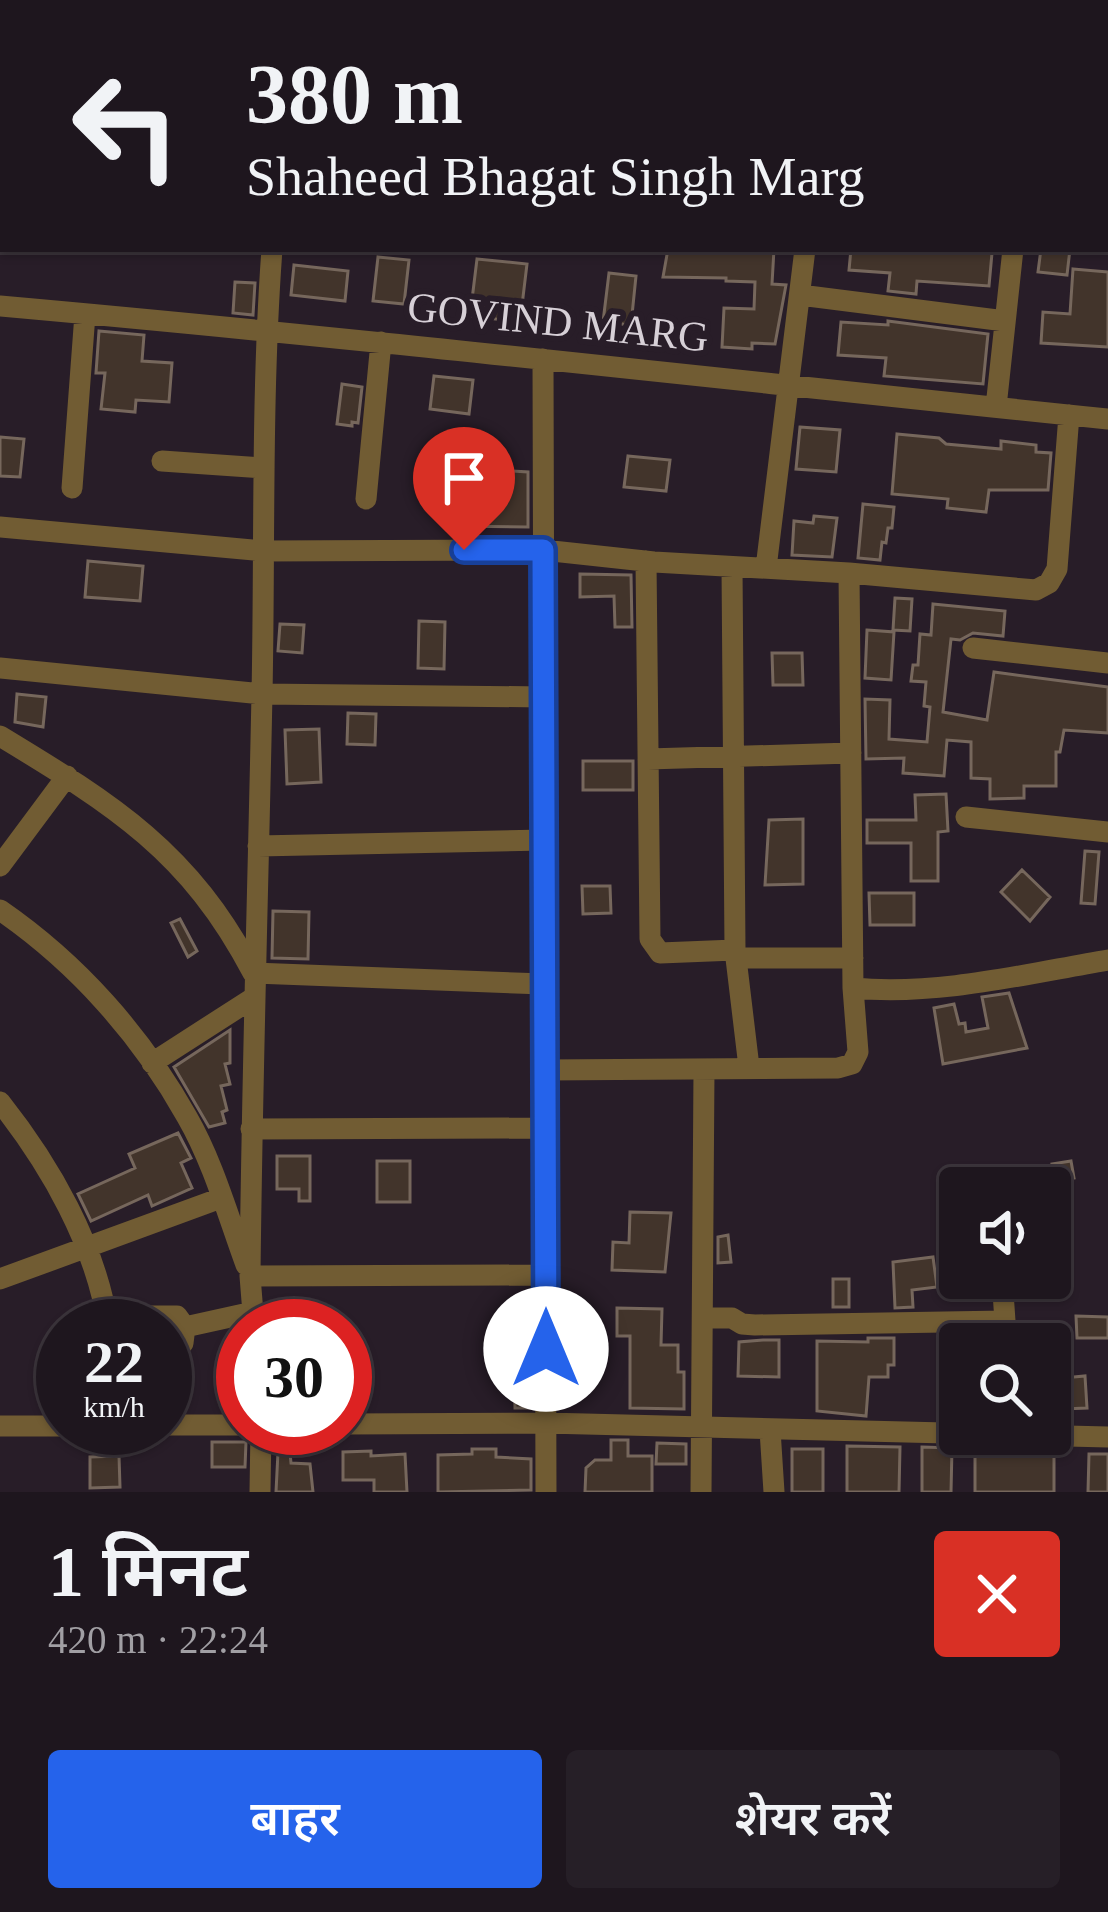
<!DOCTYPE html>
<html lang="hi">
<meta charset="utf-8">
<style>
body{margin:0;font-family:"Times New Roman","Noto Sans Devanagari",serif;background:#261f27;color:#f1f3f6;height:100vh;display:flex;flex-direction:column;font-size:45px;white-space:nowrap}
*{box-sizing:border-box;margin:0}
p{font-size:39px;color:#a19fa4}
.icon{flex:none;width:66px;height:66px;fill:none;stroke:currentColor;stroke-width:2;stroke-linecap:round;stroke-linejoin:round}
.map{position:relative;height:1492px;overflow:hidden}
.details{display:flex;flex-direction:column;background:#1e161e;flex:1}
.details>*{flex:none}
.guide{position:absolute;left:0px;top:0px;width:1110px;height:252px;box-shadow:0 3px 9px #0004,0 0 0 3px #3c353c;background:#1e161e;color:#f1f3f6;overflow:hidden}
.buttons{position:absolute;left:939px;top:1167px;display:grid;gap:24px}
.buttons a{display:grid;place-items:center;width:132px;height:132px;border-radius:12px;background:#1e161e;box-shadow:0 3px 9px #0004,0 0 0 3px #3c353c;font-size:60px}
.speed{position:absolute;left:36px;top:1299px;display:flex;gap:24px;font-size:60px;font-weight:700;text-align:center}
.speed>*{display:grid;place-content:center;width:156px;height:156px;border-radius:50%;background:#1e161e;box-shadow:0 3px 9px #0004,0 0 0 3px #3c353c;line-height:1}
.speed small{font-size:30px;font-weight:400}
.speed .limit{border:18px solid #d22;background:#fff;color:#111}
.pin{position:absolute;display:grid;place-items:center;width:102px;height:102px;color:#fff;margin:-123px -51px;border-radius:50% 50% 50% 0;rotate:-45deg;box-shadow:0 0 12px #0007}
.pin .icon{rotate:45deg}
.me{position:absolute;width:132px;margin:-66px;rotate:0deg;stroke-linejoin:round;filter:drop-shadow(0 0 9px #0008)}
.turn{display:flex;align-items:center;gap:42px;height:252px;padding:0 48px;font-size:54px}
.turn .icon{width:156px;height:156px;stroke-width:2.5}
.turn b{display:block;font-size:84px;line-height:102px}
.round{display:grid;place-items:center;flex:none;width:126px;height:126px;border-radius:12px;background:#261f27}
.headline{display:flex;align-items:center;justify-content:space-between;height:204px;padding:0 48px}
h1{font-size:72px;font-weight:600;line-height:90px}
.primary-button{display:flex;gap:24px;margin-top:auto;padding:24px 48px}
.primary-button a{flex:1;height:138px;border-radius:12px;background:#2563eb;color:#fff;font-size:48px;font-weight:600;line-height:138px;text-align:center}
.primary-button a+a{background:#261f27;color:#f1f3f6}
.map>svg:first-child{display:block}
.building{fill:#42342b;stroke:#76675c;stroke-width:3}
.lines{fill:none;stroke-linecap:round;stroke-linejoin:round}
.minor{stroke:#715c33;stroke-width:21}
.route-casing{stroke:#184099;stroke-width:30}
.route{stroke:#2563eb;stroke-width:21}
.labels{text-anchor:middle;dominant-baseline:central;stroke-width:12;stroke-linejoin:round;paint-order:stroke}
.street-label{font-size:42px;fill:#d7d0d7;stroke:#281d28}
</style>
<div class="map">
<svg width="1108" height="1492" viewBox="0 0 1108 1492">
<rect width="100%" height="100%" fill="#281d28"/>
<path class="building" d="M 668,249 L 774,249 L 772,284 L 786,285 L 775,344 L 752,343 L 752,349 L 722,347 L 724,308 L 754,309 L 755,282 L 726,281 L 726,278 L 663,277 Z
M 851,249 L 992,253 L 989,286 L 917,281 L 916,294 L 888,291 L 890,273 L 849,270 Z
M 1041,249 L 1070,249 L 1067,275 L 1038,272 Z
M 378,257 L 409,260 L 404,304 L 373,301 Z
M 477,259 L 527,264 L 520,322 L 470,316 Z
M 294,265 L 348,271 L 345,301 L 291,295 Z
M 1073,269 L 1108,272 L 1108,347 L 1041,343 L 1043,312 L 1070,314 Z
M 609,273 L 636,276 L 631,325 L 603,322 Z
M 235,282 L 255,283 L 253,315 L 233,313 Z
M 888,321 L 988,334 L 983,384 L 884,376 L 886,358 L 838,355 L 841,322 L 888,325 Z
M 99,331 L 144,335 L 142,361 L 172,363 L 169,402 L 136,400 L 135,412 L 101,409 L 105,373 L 96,373 Z
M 434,376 L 473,380 L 469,414 L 430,409 Z
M 342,384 L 362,387 L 358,423 L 352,422 L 352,426 L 337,424 Z
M 800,427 L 840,430 L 836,472 L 796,469 Z
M 897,434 L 939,438 L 946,444 L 1001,449 L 1001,441 L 1036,445 L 1036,452 L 1051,453 L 1048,490 L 989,490 L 986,512 L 947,508 L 948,499 L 892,494 Z
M 0,437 L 24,439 L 20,477 L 0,476 Z
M 628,456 L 670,460 L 666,491 L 624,487 Z
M 454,467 L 528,472 L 528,527 L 452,526 Z
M 863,504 L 894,507 L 892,528 L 888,528 L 886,543 L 882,542 L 880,560 L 858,558 Z
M 814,516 L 837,518 L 832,557 L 792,555 L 794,521 L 813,523 Z
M 88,561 L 143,566 L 140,601 L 85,597 Z
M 580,574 L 631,575 L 632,627 L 615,627 L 614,596 L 580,597 Z
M 895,598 L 912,599 L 910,631 L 893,630 Z
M 933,604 L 1005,611 L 1003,636 L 973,633 L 960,640 L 951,639 L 943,712 L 987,720 L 994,672 L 1108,687 L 1108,733 L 1064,730 L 1060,752 L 1056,752 L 1056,786 L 1024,786 L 1024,798 L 990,799 L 990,779 L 971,778 L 971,742 L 947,740 L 944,776 L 903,773 L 904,758 L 866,759 L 865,699 L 890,700 L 889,739 L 927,742 L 930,707 L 924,706 L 926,682 L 911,681 L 913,665 L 918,665 L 920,634 L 931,635 Z
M 419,621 L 445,622 L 444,669 L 418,668 Z
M 280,624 L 304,625 L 302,653 L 278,651 Z
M 867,630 L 894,632 L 891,680 L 865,678 Z
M 772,653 L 802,653 L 803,685 L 773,685 Z
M 17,694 L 46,697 L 43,727 L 15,722 Z
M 348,713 L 376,714 L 375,745 L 347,744 Z
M 319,729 L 321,782 L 287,784 L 285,730 Z
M 583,761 L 633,761 L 633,790 L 583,790 Z
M 946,794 L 948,831 L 938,832 L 938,881 L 911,881 L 911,843 L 867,843 L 867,820 L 916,820 L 915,795 Z
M 803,819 L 803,884 L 765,885 L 769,820 Z
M 1085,851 L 1099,852 L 1095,904 L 1081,903 Z
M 1022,870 L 1050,897 L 1030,921 L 1001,892 Z
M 582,886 L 610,886 L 611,913 L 583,914 Z
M 869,893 L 914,893 L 914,925 L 870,925 Z
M 273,911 L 309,912 L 308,959 L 272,958 Z
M 180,919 L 197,951 L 188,957 L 171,923 Z
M 1009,993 L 1027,1048 L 943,1064 L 934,1008 L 954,1004 L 959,1024 L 965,1023 L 966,1032 L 988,1028 L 982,997 Z
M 230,1030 L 230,1063 L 225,1064 L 230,1084 L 221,1086 L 227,1110 L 222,1112 L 225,1123 L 209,1127 L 174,1067 Z
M 178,1133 L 191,1158 L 181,1163 L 192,1188 L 152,1206 L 148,1195 L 91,1221 L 78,1194 L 135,1168 L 129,1154 Z
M 277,1156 L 310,1156 L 310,1201 L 299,1201 L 299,1189 L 277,1189 Z
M 377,1161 L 410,1161 L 410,1202 L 377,1202 Z
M 1071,1161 L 1074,1178 L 1055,1181 L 1052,1164 Z
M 630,1212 L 671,1213 L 665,1272 L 612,1270 L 613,1242 L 629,1243 Z
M 728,1235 L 731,1262 L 718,1263 L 718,1237 Z
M 933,1257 L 937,1287 L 912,1290 L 913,1307 L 895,1308 L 893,1262 Z
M 1025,1278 L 1054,1278 L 1055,1293 L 1025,1294 Z
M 833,1279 L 849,1279 L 849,1307 L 833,1307 Z
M 617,1308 L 662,1309 L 661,1345 L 678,1345 L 678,1372 L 684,1372 L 684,1409 L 630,1408 L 630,1336 L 617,1336 Z
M 1076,1316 L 1108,1317 L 1108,1338 L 1077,1338 Z
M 868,1338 L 894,1338 L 894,1365 L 888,1365 L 888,1377 L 869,1377 L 866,1416 L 817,1411 L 817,1341 L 868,1342 Z
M 763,1340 L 779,1340 L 779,1377 L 738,1376 L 739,1342 Z
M 942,1341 L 960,1341 L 960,1375 L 943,1376 Z
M 1050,1345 L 1060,1345 L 1061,1372 L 1050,1373 Z
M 514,1360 L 531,1360 L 531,1408 L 515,1408 Z
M 1085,1376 L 1087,1408 L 1063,1409 L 1062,1378 Z
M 611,1440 L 628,1440 L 628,1456 L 652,1456 L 652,1492 L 585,1492 L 586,1468 L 595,1460 L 611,1460 Z
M 212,1442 L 246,1442 L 245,1467 L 212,1467 Z
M 657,1443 L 686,1444 L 686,1464 L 656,1464 Z
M 847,1446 L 900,1447 L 899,1492 L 847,1492 Z
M 922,1447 L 952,1448 L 951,1492 L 922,1492 Z
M 472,1449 L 496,1449 L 496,1457 L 531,1459 L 531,1490 L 438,1492 L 438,1455 L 472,1454 Z
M 792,1449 L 823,1449 L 823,1492 L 792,1492 Z
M 975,1449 L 1054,1454 L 1054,1492 L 975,1492 Z
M 371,1451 L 371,1456 L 405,1454 L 407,1492 L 374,1492 L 374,1480 L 343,1480 L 343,1452 Z
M 278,1452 L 290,1453 L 291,1463 L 310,1464 L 313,1492 L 276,1492 Z
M 1089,1454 L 1108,1454 L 1108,1492 L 1088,1492 Z
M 119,1456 L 120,1487 L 90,1488 L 90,1457 Z"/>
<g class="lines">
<path class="minor" d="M 73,3 L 73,0
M 177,3 L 178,0
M 294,3 L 294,0
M 389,3 L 389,0
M 627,3 L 627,0
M 722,3 L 723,0
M 830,3 L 830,0
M 969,3 L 969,0
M 0,19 L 3,20
M 0,133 L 3,133
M 1107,172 L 1108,172
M 800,295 L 1005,321
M 0,306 C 370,339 739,381 1108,419
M 543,359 L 546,1492
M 996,407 L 1013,249
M 162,461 L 264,468
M 72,488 L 85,314
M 366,499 L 381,342
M 0,527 L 264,551 L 543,550 L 654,562 L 849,573 L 1036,590 L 1049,583 L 1057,569 L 1069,415
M 646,561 L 650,939 L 660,953 L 735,950
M 732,567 L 735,950 L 749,1067
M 766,568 L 805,249
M 973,648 L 1108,663
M 0,668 L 262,694 L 544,697
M 0,736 C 114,805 190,852 253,973 L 544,984
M 648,759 L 851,753
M 966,817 L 1108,832
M 258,846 L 544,840
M 0,866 L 67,776
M 0,910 C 77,963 141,1035 187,1117 C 213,1162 228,1216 246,1265
M 736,958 L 853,958
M 853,988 C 938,996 1025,974 1108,960
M 152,1063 L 253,998
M 545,1070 L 838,1068 L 852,1064 L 858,1052 L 853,988 L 849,573
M 0,1102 C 50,1165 96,1245 108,1326
M 251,1129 L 545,1128
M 250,1276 L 545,1275
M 1002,1278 L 1005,1321
M 0,1279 L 221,1198
M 704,1318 L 732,1318 L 742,1324 L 755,1325 L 1005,1321 L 1006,1344
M 117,1326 L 150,1316 L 177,1316 L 185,1327 L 183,1343 L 165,1352
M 254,1326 L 250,1276 C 252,1082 258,889 262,694 C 265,546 261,397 272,249
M 185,1327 L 253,1312
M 345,1424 L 546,1423 L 1108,1437
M 165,1425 L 243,1425
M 0,1426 L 63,1426
M 770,1430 L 774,1492
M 260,1492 L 261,1428
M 701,1492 L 704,1070"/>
</g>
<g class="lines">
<defs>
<path id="route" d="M 464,550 L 543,550 L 546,1349"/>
</defs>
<use href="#route" class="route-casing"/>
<use href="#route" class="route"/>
</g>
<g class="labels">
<g class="street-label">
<text transform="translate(558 322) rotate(6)">GOVIND MARG</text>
</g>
</g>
</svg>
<div class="buttons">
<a><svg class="icon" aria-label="sound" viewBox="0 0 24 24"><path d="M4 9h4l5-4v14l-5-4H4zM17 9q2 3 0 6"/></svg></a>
<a><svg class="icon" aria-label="search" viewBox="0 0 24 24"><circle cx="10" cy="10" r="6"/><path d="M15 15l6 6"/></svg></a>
</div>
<div class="speed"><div>22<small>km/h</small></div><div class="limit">30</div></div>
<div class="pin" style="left:464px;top:550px;background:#d93025"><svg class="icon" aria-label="arrive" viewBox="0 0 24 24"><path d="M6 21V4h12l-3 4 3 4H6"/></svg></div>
<svg class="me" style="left:546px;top:1349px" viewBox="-20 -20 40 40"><circle r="19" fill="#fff"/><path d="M0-13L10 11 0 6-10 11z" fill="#2563eb"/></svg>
<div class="guide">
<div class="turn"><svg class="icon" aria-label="left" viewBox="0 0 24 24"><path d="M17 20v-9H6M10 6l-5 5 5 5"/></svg><div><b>380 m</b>Shaheed Bhagat Singh Marg</div></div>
</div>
</div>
<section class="details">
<div class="headline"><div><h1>1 मिनट</h1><p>420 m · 22:24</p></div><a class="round" style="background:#d93025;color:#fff"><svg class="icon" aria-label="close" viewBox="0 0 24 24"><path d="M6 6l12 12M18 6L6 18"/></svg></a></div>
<div class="primary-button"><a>बाहर</a><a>शेयर करें</a></div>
</section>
